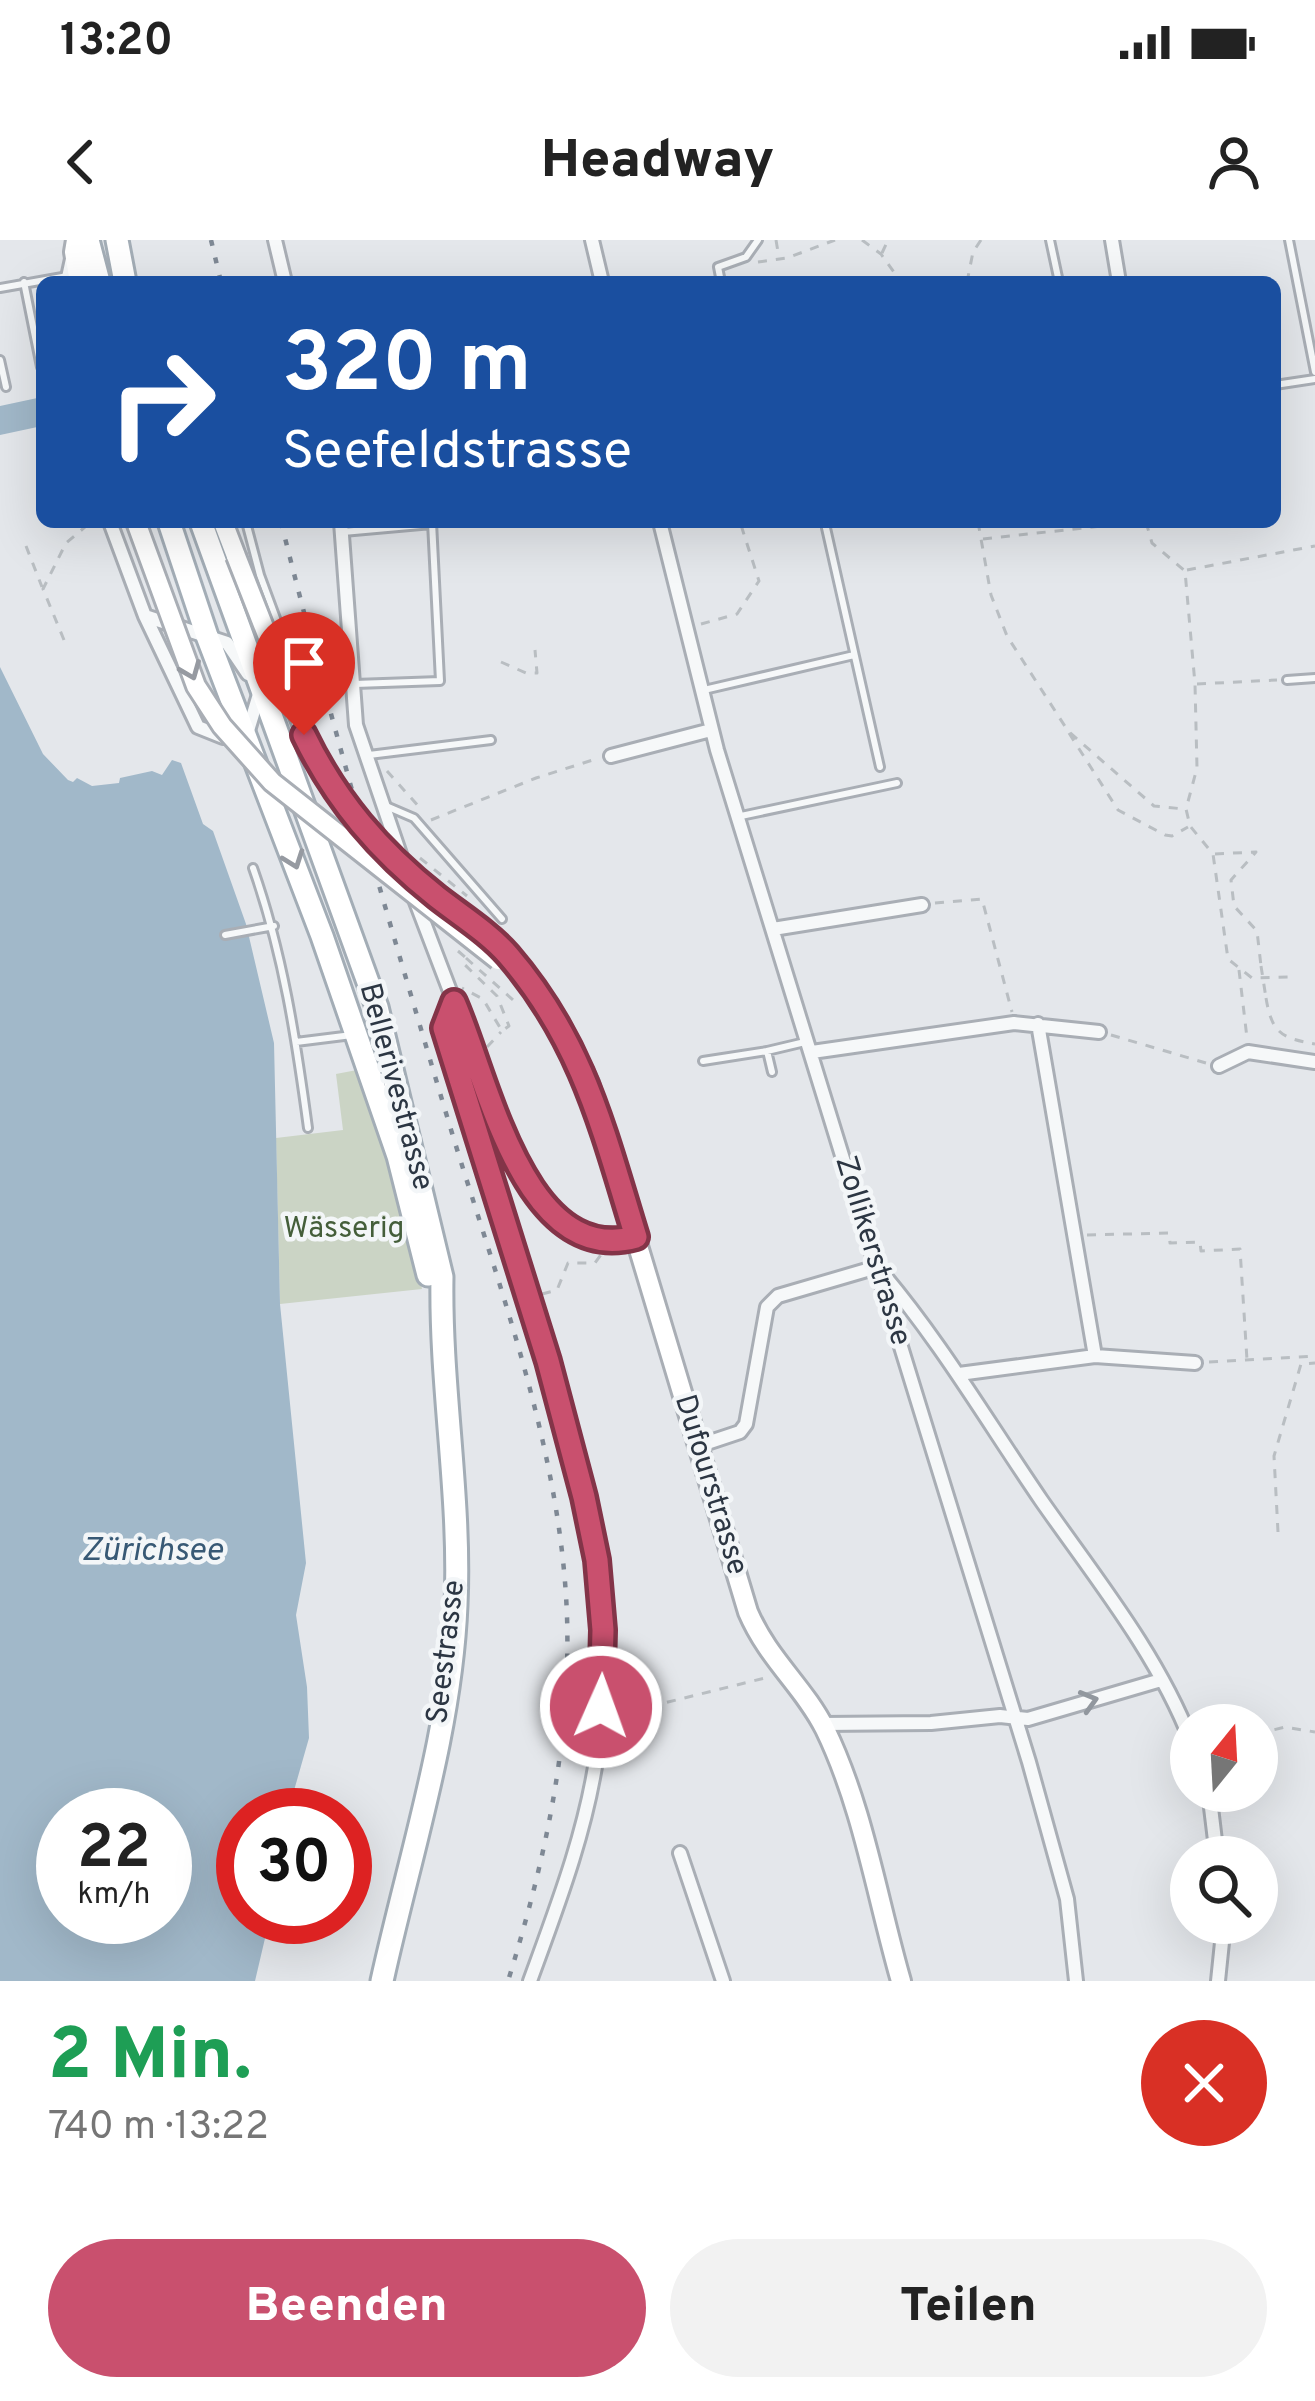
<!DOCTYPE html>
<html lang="de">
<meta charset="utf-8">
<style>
body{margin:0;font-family:Overpass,sans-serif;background:#f2f2f2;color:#222;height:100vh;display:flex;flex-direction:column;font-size:45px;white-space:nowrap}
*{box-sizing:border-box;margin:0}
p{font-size:39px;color:#767676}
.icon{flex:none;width:66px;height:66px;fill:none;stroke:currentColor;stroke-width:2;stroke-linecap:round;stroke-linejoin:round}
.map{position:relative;height:1741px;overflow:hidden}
.details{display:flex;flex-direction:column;background:#fff;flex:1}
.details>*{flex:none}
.top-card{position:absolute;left:36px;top:36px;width:1245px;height:252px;border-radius:18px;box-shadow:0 12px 48px #0002;background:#1a4fa0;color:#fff;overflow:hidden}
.needle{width:78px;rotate:18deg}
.fabs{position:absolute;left:1170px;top:1464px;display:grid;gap:24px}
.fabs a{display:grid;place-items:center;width:108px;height:108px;border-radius:50%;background:#fff;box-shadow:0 12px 48px #0002;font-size:60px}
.speed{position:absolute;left:36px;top:1548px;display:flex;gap:24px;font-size:60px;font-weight:700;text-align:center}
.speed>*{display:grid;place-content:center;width:156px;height:156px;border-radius:50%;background:#fff;box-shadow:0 12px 48px #0002;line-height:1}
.speed small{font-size:30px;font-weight:400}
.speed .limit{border:18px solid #d22;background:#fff;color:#111}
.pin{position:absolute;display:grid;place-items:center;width:102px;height:102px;color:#fff;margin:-123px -51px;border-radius:50% 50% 50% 0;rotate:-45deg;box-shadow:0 0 12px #0007}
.pin .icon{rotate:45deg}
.me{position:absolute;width:132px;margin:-66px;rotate:2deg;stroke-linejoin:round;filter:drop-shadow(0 0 9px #0008)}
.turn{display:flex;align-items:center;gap:42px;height:252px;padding:0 48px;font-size:54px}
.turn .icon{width:156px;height:156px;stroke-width:2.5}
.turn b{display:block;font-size:84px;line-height:102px}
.round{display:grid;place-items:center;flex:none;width:126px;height:126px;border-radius:63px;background:#f2f2f2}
.overview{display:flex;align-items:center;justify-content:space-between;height:204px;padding:0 48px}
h1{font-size:72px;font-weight:800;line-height:90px;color:#1e9e55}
.cta{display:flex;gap:24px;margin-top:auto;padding:24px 48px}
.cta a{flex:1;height:138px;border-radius:72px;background:#c9506e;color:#fff;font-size:48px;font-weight:800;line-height:138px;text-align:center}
.cta a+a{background:#f2f2f2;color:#222}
.status{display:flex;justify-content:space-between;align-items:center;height:84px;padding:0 60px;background:#fff;direction:ltr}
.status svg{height:33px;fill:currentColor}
header{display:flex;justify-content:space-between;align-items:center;height:156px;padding:0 48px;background:#fff;font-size:54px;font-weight:800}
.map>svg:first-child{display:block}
.green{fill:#cbd4c5}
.water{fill:#a1b8c9;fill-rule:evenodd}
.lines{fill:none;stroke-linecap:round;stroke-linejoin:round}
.service-casing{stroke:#a9aeb5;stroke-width:12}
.minor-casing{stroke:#a9aeb5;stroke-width:18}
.secondary-casing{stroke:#a9aeb5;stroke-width:24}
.primary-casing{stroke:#a3adb6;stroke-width:27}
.path{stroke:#b9bec2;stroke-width:3;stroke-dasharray:9 9;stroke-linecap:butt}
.service{stroke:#f6f8f9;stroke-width:6}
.minor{stroke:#f6f8f9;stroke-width:12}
.secondary{stroke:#fff;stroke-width:18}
.primary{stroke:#fff;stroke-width:21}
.rail{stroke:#7e8894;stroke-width:4.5;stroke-dasharray:6 12;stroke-linecap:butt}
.secondary-bridge-casing{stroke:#a9aeb5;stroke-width:24;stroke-linecap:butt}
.path-bridge{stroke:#b9bec2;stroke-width:3;stroke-dasharray:9 9;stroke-linecap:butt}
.secondary-bridge{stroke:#fff;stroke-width:18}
.oneway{stroke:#969aa1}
.oneway2{stroke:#91979e}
.route-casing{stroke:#833448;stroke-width:30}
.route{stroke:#c9506e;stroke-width:21}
.labels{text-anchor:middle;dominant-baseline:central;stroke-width:9;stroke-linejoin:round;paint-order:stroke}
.street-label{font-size:30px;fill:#2c3643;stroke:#f3f6f8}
.park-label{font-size:30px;fill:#445e3a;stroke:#f3f6f8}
.water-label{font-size:33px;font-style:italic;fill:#385975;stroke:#f3f6f8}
</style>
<div class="status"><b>13:20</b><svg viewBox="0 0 49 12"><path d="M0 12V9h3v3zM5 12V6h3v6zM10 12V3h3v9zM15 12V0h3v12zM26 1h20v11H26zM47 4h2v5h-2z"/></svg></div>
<header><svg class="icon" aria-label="back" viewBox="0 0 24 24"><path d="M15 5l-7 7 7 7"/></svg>Headway<svg class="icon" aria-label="person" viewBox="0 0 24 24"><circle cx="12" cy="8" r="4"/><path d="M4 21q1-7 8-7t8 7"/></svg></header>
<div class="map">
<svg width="1315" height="1741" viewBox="0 0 1315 1741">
<rect width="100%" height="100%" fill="#e4e7eb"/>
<path class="green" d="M 357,830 L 397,927 L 422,1049 L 280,1064 L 276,898 L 343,890 L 336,834 Z"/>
<path class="water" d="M 42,157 L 42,186 L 0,195 L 0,166 Z
M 0,427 L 43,514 L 68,540 L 73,542 L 77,538 L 92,546 L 119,543 L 120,538 L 152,531 L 162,535 L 172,520 L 181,523 L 203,584 L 213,591 L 246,684 L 274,803 L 280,1064 L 306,1323 L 296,1375 L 307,1447 L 309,1498 L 287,1575 L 243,1575 L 243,1677 L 270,1677 L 255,1741 L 0,1741 ZM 63,1575 L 165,1575 L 165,1677 L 63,1677 Z"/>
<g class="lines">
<defs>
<path id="service" d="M 1050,0 L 1059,42
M 1289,0 L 1315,132
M 24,42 L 41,127
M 721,42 L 718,27 L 746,17 L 758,0
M 0,48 L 68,36
M 0,120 L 6,147
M 1275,145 L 1315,139
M 246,282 L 260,335 L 287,408 L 292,436
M 826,288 L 880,527
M 343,292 L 432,284
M 1287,440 L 1315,438
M 355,444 L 440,441 L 432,282
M 704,450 L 854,415
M 369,515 L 491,500
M 386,566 L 414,578 L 502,679
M 741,576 L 897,543
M 253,628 C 283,713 296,799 308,888
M 225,695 L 274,686
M 296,802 L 352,795
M 703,821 L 767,811
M 772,832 L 767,811 L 805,802"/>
<path id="minor" d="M 275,0 L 285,42
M 592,0 L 602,42
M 1112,0 L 1119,42
M 67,42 L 72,19
M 110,282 L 145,376 L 198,487 L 223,497 L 247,494 L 260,451
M 341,282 L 356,485 L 403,623
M 660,282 L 717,510 L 1029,1522 L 1067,1659 L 1076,1741
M 145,376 L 227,403 L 248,434
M 611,516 L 711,490
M 413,654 L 517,927 C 543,969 579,1013 636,997
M 773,689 L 922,665
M 454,762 L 444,788 C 476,886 507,985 537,1084 C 579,1224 619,1367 597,1514 C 586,1592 557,1667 530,1741
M 1038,784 L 1095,1116
M 812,812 L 1014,783 L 1099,792
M 1219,826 L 1248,812 L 1315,822
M 959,1134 L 1095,1116 L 1195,1123
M 698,1206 L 740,1192 L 746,1184 L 767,1067 L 778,1056 L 877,1027 C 939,1099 987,1181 1041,1260 C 1094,1336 1157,1413 1191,1501
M 823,1484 L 931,1483 L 1000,1476 L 1028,1479 L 1161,1440
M 1209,1551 L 1217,1617
M 680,1613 L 723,1741
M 1218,1741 L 1224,1683"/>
<path id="secondary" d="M 76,0 L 74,12 L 79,42
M 223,282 L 236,316
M 319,527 L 357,581
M 506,712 L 562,788 L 589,843 L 748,1372 C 768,1419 804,1447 825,1489 C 863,1567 877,1658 901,1741"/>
<path id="primary" d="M 88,0 L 99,42
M 117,0 L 125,42
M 169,282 L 207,396 L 322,696 L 398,916 L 428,1035
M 201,282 L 377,767 L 442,1037 C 440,1147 461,1256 456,1365 C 451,1492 409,1618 382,1741"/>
</defs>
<use href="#service" class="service-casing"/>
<use href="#minor" class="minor-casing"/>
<use href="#secondary" class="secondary-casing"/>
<use href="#primary" class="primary-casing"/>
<path class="path" d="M 776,0 L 779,18
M 862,0 L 881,14 L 901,42
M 882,13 L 888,0
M 758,22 L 787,18 L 835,0
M 967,42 L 973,12 L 981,0
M 978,282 L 991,355 L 1007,396 L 1068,491 L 1154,566 L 1184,569
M 1146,282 L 1152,303 L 1185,331 L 1195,444 L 1197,528 L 1186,569 L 1190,586 L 1213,614 L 1228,719 L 1252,738 L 1290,737
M 983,299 L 1138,282
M 26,306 L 42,347
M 1187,330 L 1315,306
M 701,384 L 737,374 L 759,341 L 740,282
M 64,400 L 43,349 L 66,303 L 91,282
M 501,422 L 526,433 L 537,433 L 535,410
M 1197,444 L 1277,440
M 1069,493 L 1118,570 L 1165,595 L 1172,596 L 1188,587
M 387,531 L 420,568
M 431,580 L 536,538 L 596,519
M 1215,614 L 1256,612 L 1231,640 L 1234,666 L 1257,691 L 1261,726
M 935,663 L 982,659 L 1012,772
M 458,711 L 465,717 L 464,724 L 497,756 L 509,786 L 502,791 L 483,759 L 462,748
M 466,718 L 513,760 L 522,761
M 1239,730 L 1247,798
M 1266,758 C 1272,794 1282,798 1315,804
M 1111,795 L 1206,823
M 487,807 L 501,792
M 1087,995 L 1169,993 L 1170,1003 L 1200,1002 L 1201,1011 L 1240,1009 L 1247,1120
M 542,1054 L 557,1050 L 568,1023 L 595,1023 L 603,1012
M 1209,1122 L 1315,1116
M 1278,1292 L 1274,1216 L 1301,1124 L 1315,1123
M 614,1468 L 636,1470 L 769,1437
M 1257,1494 L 1285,1487 L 1315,1492"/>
<use href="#service" class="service"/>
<use href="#minor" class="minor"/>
<use href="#secondary" class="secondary"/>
<use href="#primary" class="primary"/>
<path class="rail" d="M 211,0 L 221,42
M 281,282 C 332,487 391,690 452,893 C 500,1050 561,1211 567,1376 C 571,1503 545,1621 508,1741"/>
<defs>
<path id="secondary-bridge" d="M 136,282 L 196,446 L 222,486 L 272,542 L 498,720
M 236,316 L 319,527
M 357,581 L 413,637"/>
</defs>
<use href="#secondary-bridge" class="secondary-bridge-casing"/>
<path class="path-bridge" d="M 420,618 L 467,656
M 429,634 L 470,667
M 1261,726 L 1266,758"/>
<use href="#secondary-bridge" class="secondary-bridge"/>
</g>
<defs><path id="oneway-chevron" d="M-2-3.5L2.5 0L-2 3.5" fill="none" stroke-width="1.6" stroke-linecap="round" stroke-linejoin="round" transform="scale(3)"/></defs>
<g class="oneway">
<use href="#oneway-chevron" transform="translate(191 431) rotate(68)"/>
<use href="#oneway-chevron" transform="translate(294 620) rotate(70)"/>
</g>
<use class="oneway2" href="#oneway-chevron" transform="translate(1089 1461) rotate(-16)"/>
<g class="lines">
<defs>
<path id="route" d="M 304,495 C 336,561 379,611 437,657 C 460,675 489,693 508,715 C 583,802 603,890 636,997 C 523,1028 487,836 454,762 L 444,788 L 548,1121 L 584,1257 L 597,1320 L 603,1390 L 601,1467"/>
</defs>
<use href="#route" class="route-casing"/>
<use href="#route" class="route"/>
</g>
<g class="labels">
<g class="street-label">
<text transform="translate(395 847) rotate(75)">Bellerivestrasse</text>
<text transform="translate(872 1011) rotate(73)">Zollikerstrasse</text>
<text transform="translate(710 1245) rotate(73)">Dufourstrasse</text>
<text transform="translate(447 1412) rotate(-83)">Seestrasse</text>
</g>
<g class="park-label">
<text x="344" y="989">Wässerig</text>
</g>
<g class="water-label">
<text x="152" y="1312">Zürichsee</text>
</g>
</g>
</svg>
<div class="fabs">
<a><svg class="needle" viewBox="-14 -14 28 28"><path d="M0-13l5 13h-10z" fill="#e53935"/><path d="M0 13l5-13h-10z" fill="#767676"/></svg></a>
<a><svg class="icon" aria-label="search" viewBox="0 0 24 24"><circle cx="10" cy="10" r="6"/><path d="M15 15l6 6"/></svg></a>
</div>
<div class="speed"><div>22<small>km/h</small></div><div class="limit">30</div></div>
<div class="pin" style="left:304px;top:495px;background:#d93025"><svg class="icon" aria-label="arrive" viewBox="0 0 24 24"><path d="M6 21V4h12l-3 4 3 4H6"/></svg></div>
<svg class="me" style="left:601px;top:1467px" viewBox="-20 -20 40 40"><circle r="17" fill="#c9506e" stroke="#fff" stroke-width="3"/><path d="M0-11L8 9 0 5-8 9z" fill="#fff"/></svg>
<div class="top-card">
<div class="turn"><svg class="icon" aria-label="right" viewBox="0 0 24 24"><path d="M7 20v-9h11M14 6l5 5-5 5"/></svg><div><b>320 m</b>Seefeldstrasse</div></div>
</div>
</div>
<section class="details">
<div class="overview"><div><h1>2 Min.</h1><p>740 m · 13:22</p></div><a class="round" style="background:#d93025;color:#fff"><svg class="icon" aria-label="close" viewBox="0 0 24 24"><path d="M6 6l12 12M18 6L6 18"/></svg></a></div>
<div class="cta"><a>Beenden</a><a>Teilen</a></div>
</section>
